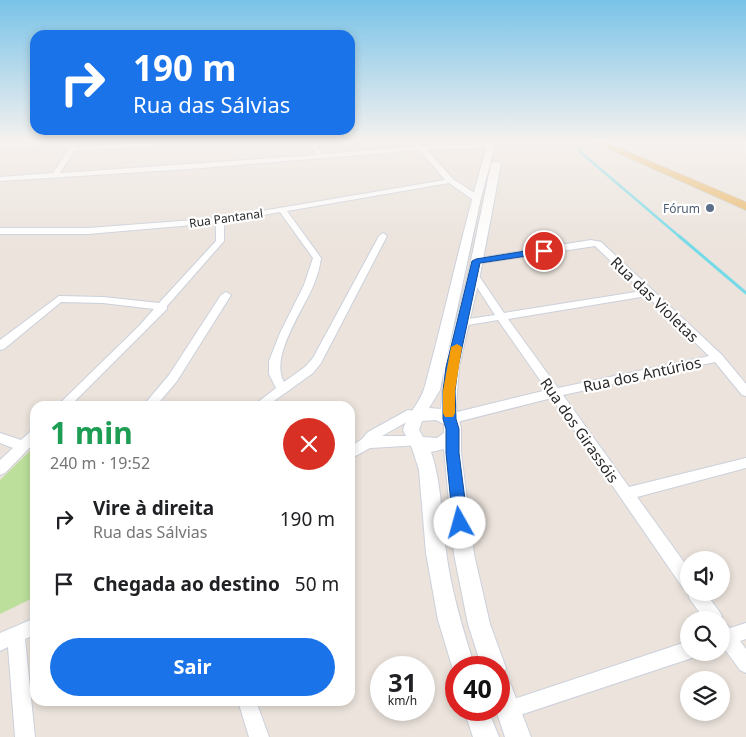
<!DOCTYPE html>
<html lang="pt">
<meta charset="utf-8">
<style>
body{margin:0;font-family:"Noto Sans",sans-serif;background:#f2f2f2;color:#202124;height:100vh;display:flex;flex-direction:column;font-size:19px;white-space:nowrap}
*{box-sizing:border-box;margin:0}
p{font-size:16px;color:#757577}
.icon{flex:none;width:28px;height:28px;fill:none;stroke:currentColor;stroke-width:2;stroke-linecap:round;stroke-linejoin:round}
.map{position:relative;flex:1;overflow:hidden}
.panel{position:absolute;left:30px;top:401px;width:325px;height:305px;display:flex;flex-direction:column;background:#fff;border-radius:15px;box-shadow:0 2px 8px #0003}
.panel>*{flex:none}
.hud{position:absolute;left:30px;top:30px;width:325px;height:105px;border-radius:15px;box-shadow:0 2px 8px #0003;background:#1a73e8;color:#fff;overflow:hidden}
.fabs{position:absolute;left:680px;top:551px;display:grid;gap:10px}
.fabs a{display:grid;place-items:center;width:50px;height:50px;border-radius:50%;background:#fff;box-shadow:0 2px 8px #0003;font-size:25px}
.speed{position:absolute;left:370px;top:656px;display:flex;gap:10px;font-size:25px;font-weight:700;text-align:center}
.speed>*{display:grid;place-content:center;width:65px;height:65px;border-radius:50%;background:#fff;box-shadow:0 2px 8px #0003;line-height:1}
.speed small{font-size:12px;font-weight:400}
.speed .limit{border:8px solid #d22;background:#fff;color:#111}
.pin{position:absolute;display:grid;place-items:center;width:42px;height:42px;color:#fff;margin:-21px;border:2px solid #fff;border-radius:50%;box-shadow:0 1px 5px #0007}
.me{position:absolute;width:55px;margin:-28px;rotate:353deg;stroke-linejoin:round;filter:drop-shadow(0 0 4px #0008)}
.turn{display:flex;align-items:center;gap:18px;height:105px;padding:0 20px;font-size:22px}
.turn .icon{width:65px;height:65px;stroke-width:2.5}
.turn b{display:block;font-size:35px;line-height:42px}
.round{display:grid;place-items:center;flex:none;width:52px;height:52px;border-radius:26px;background:#f2f2f2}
.head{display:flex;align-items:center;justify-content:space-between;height:85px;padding:0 20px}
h1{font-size:30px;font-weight:700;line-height:38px;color:#1e9e55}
.action{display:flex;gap:10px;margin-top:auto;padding:10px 20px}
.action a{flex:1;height:58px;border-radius:30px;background:#1a73e8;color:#fff;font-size:20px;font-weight:700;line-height:58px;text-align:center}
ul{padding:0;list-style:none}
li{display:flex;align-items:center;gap:15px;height:65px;padding:0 20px}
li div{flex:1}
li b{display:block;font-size:19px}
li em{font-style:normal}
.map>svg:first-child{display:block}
.green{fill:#bcdf9b}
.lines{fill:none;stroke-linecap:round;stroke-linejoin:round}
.stream-far1{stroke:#74dae8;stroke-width:2.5}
.stream{stroke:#74dae8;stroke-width:3}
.street-casing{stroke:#cbd0db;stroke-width:2}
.secondary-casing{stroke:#cbd0db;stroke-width:2}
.primary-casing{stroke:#c3c3c3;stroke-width:1}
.street{fill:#fff;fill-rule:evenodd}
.secondary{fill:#fff;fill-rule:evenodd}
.primary{fill:#e9b663;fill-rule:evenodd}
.route{fill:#1a73e8;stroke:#114b97}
.slow{fill:#f59e0b}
.service-dot{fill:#5c6f8a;stroke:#fff;stroke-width:2}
.labels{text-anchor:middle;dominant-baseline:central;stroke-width:4.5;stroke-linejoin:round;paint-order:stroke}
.far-service-label{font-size:12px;fill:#4e5e75;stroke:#fff;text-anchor:end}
.far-street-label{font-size:12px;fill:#2a2a2a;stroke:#fff}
.street-label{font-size:15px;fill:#2a2a2a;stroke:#fff}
</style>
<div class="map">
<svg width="746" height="737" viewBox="0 0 746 737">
<rect width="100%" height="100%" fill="#ebe3dc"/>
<path class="green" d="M 35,446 L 35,597 L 0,614 L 0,480 Z"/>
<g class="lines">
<path class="stream-far1" d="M 594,142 L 578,150 L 680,237"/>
<path class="stream" d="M 679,236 L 746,293"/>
<defs>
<path id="street" d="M 32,142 L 53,142 L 50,144 L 0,148 L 0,144 Z
M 73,142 L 78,143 L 76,147 L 162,142 L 189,142 L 186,144 L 74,151 L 60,173 L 316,155 L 308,142 L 314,142 L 322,154 L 417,146 L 417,144 L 419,143 L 423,146 L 491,144 L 494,146 L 491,148 L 427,150 L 453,179 L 479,196 L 479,200 L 473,200 L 449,183 L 287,211 L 321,258 C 320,267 317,276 314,284 C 304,309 269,357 284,382 L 305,367 L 313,358 L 379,236 L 383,233 L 387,236 L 321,363 L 313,373 L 267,406 L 253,406 L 276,388 L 269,374 L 269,361 L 280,333 L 304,285 L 313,258 L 280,212 L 224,222 L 224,241 L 167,306 L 167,309 L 70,406 L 57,406 L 139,326 L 154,309 L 103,303 L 61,302 L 4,349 L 0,350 L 0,340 L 59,296 L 103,297 L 159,303 L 216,241 L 216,223 L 88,234 L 0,234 L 0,228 L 88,228 L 220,218 L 445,180 L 420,150 L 189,169 L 0,181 L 0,177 L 53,173 Z
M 591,240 L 601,242 L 722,355 L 746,384 L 746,396 L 742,395 L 715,362 L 563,395 L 629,487 L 746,458 L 746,468 L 637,497 L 689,569 L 689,592 L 705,592 L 721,614 L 723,621 L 730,628 L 746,623 L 746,639 L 740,641 L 746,649 L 746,673 L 740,670 L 723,647 L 721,647 L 721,620 L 705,620 L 689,598 L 688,590 L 683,588 L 552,398 L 449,424 L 445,422 L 443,419 L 445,416 L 449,414 L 547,390 L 498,320 L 462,326 L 457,323 L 462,320 L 495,315 L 469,275 L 471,273 L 477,273 L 504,313 L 642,291 L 595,246 L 476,264 L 472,261 L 473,259 ZM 647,296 L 709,356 L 558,388 L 508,319 Z
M 226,292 L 231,295 L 177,381 L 156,406 L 143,406 L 169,375 L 221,295 Z
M 408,410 L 422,412 L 424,415 L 422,418 L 410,420 L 382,436 L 416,436 L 421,437 L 422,441 L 421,445 L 370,448 L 350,459 L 350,447 L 362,439 L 368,432 Z
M 35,429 L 35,442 L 5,473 L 0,475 L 0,460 L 13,448 L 0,443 L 0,433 L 21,440 L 31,431 Z
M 35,618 L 35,635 L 25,639 L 35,737 L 15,737 L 8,647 L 0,651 L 0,633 Z
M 689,641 L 689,652 L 697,652 L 695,656 L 689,659 L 508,719 L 501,717 L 499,710 L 501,703 L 508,701 Z
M 238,701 L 256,701 L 269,737 L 249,737 Z"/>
<path id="secondary" d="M 488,142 L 496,142 L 481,198 L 446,361 L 468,275 L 491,164 L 493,162 L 499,162 L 501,164 L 480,275 L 459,367 L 456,406 L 461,429 L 461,453 L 474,554 L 490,624 L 506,668 L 504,673 L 507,675 L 531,737 L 505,737 L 496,710 L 499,710 L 499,668 L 482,668 L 468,624 L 454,554 L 444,449 L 431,452 C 442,484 441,518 446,551 C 451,591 463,629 475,668 L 456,668 L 456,677 L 455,676 L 438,620 L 426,553 L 419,470 L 412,448 L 403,430 C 407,414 421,402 425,386 C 447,305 464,223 488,142 ZM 444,369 L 441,409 L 429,408 L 440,390 ZM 436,420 L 444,424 L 444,433 L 437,438 L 423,437 L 419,430 L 422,421 Z
M 464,710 L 488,710 L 499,737 L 473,737 Z"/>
<path id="primary" d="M 593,142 L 605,142 L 746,202 L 746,210 Z"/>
</defs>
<use href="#street" class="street-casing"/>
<use href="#secondary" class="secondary-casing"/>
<use href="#primary" class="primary-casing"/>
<use href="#street" class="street"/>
<use href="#secondary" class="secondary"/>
<use href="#primary" class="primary"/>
</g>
<linearGradient id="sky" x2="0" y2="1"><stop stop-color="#79c3e8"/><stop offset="0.58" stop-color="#f6f2ef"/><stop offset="1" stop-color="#f6f2ef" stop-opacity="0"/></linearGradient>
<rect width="746" height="245" fill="url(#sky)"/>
<path class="route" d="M 544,248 L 547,249 L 547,253 L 480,263 L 458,367 L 455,391 L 456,419 L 459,429 L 459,453 L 468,523 L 466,528 L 460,530 L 455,528 L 453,523 L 446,453 L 446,429 L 443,419 L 443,391 L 446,367 L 472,261 L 476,259 Z"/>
<path class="slow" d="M 457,344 L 462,347 L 455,391 L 455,413 L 453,417 L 445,417 L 443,413 L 443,391 L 451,347 Z"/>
<circle class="service-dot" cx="710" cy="208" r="5"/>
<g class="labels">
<g class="far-service-label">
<text x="700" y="208">Fórum</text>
</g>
<g class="far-street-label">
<text transform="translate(226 218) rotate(-8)">Rua Pantanal</text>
</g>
<g class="street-label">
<text transform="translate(655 299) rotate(44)">Rua das Violetas</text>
<text transform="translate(642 374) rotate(-12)">Rua dos Antúrios</text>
<text transform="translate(580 430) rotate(55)">Rua dos Girassóis</text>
</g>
</g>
</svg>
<div class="fabs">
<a><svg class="icon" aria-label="sound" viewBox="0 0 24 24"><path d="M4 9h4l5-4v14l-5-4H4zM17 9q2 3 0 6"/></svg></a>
<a><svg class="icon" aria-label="search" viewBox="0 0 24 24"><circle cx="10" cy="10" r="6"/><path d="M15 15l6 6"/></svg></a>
<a><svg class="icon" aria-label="layers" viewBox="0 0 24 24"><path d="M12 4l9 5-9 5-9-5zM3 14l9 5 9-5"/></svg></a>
</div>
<div class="speed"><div>31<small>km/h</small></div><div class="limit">40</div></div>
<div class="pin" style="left:544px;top:251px;background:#d93025"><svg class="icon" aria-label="arrive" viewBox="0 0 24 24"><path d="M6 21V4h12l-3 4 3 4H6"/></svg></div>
<svg class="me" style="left:460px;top:523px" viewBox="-20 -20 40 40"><circle r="19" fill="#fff"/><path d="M0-13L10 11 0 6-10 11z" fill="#1a73e8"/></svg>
<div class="hud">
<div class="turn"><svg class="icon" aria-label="right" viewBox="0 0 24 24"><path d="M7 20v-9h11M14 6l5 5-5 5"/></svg><div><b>190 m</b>Rua das Sálvias</div></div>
</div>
<section class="panel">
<div class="head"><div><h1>1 min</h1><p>240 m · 19:52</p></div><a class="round" style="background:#d93025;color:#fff"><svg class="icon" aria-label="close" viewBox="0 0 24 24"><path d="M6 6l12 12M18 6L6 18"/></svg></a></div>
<ul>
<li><svg class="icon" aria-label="right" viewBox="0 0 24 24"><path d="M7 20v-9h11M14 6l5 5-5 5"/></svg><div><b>Vire à direita</b><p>Rua das Sálvias</p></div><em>190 m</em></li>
<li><svg class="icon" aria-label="arrive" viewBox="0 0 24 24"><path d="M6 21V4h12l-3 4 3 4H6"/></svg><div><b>Chegada ao destino</b></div><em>50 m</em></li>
</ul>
<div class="action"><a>Sair</a></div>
</section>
</div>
